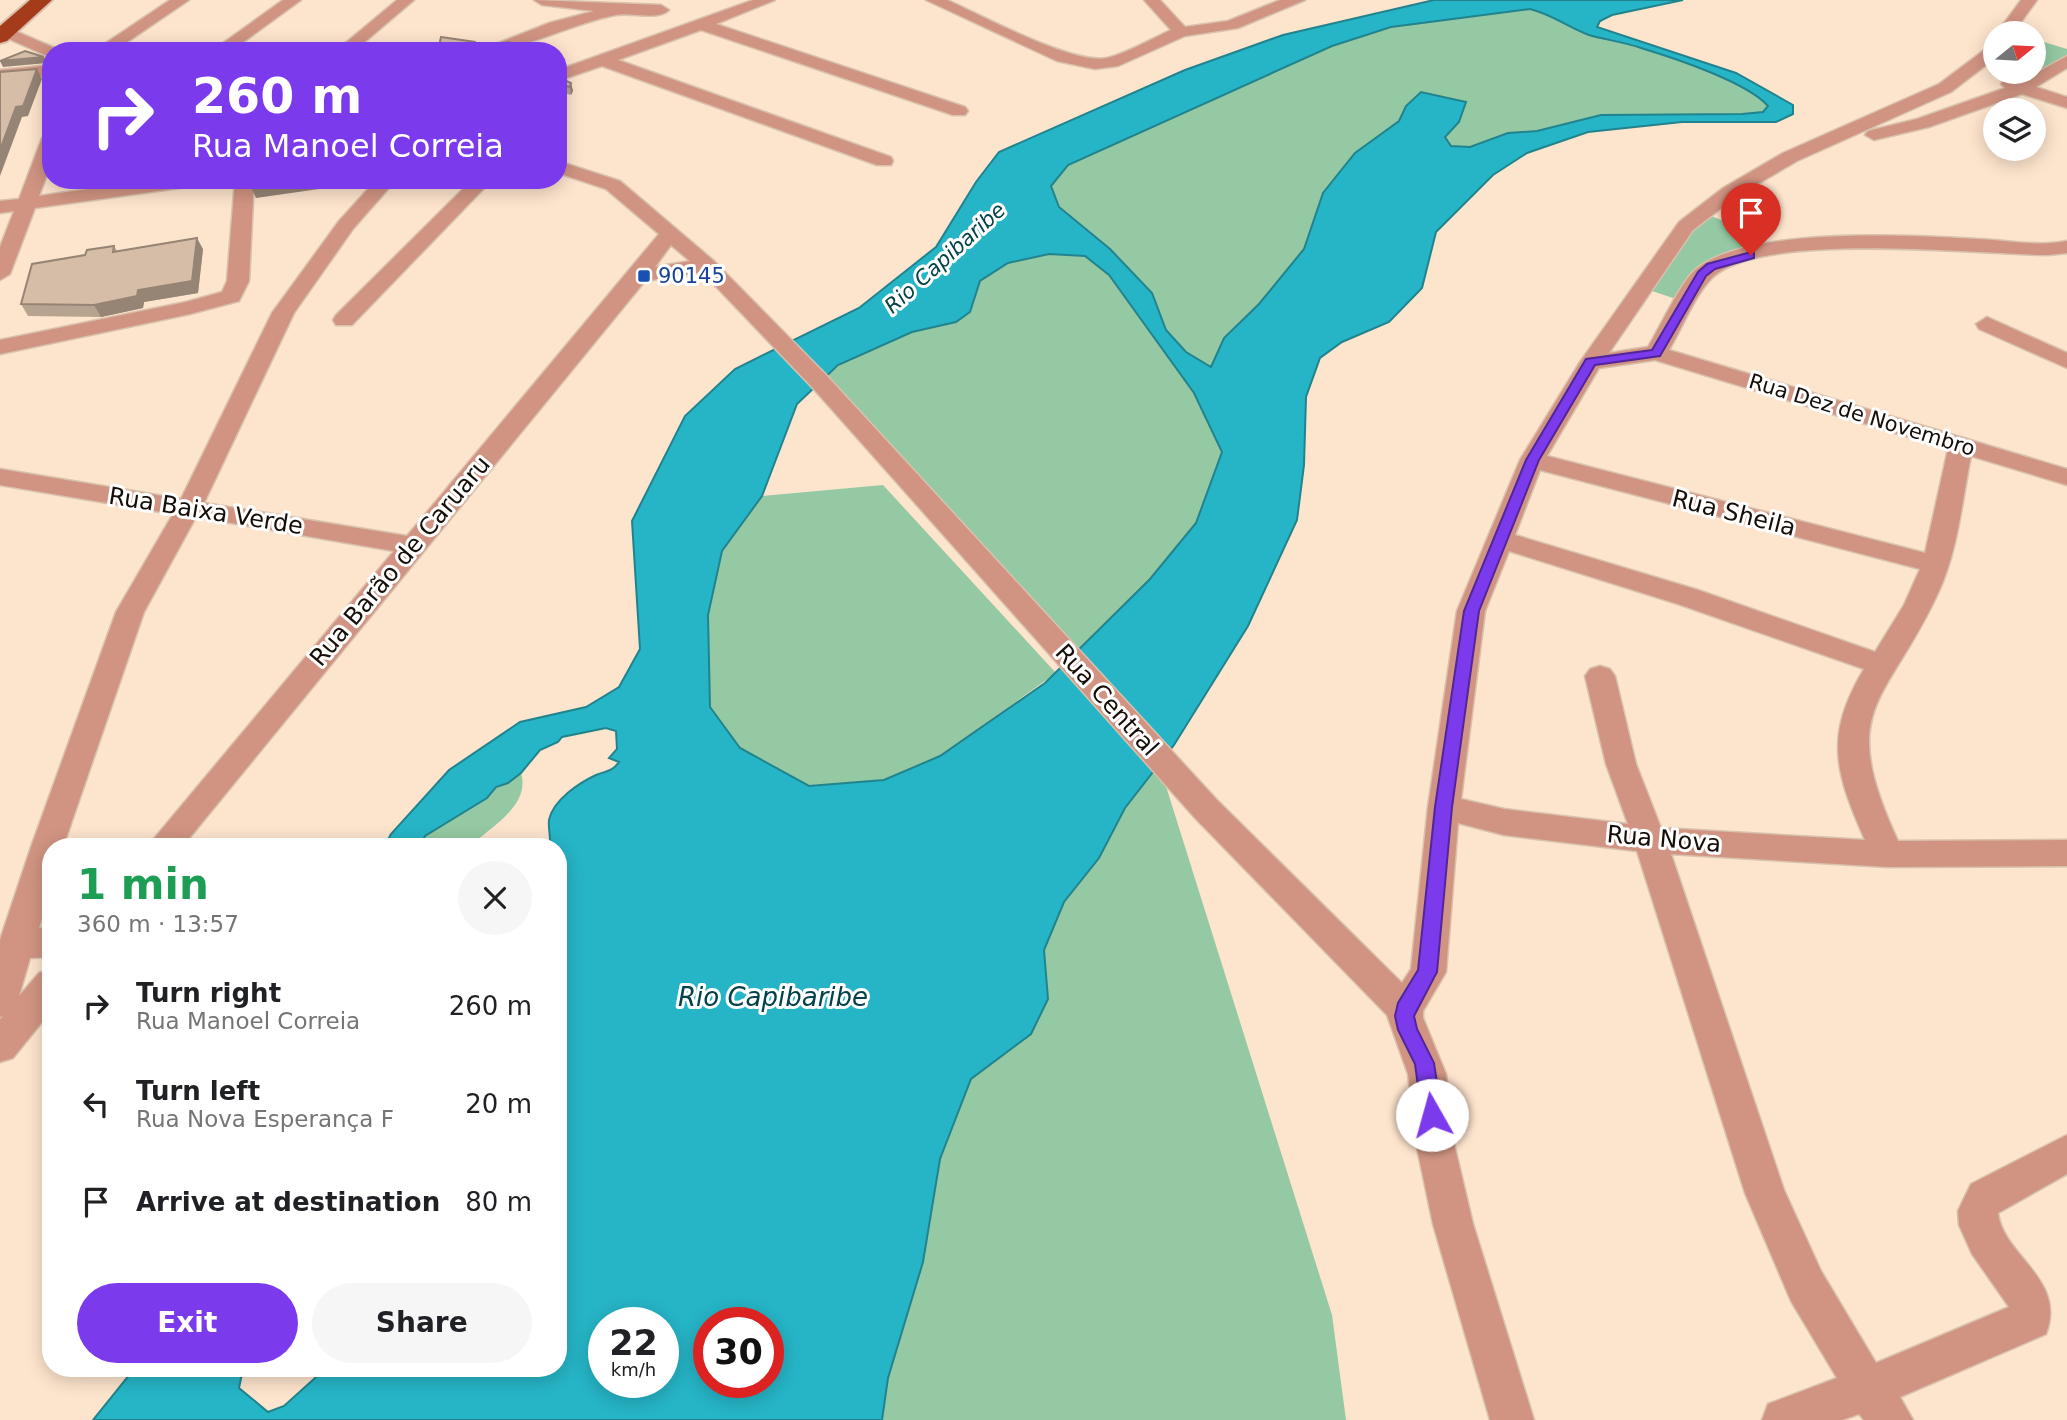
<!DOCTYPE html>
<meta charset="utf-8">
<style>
body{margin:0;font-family:"DejaVu Sans",sans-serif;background:#f6f6f6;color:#202124;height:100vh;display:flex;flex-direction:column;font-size:26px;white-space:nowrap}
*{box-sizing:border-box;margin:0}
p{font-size:23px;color:#757577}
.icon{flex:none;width:38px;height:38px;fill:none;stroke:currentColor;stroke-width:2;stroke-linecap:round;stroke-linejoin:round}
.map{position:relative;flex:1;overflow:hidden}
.sheet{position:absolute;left:42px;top:838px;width:525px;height:539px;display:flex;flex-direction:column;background:#fff;border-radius:28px;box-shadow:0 4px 18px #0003}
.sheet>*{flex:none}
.guide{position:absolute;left:42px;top:42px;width:525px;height:147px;border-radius:28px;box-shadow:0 4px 18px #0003;background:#7c3aed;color:#fff;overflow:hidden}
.needle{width:46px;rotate:72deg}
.tools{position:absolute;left:1983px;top:21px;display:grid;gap:14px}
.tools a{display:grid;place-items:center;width:63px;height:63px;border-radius:50%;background:#fff;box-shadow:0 4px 18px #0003;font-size:35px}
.speed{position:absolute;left:588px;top:1307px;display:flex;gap:14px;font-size:35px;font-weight:700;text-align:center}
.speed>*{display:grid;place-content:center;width:91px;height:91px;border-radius:50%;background:#fff;box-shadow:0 4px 18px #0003;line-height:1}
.speed small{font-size:18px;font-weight:400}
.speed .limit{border:10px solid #d22;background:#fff;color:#111}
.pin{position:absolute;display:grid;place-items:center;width:60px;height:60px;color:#fff;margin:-72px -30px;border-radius:50% 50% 50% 0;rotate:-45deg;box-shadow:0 0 7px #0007}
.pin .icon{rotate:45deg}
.me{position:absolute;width:77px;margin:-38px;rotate:353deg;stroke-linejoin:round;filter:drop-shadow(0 0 5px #0008)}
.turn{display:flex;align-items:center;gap:24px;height:147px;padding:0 35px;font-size:32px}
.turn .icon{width:91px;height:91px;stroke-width:2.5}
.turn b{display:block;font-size:49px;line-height:60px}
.round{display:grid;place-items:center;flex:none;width:74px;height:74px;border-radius:37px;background:#f6f6f6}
.summary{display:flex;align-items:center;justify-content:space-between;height:119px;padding:0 35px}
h1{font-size:42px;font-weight:800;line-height:52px;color:#1e9e55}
.cta{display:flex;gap:14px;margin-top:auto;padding:14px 35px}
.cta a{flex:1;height:80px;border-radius:42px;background:#7c3aed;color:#fff;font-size:28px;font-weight:800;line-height:80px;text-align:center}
.cta a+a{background:#f6f6f6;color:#202124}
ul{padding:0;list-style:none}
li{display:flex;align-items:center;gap:21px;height:98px;padding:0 35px}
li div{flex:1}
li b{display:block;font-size:26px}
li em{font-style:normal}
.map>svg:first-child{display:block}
.green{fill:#94c9a3}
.water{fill:#26b5c7;stroke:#21838d;stroke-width:2;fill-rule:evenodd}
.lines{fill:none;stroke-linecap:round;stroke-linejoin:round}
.minor-casing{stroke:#d8c2ad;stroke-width:3}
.trunk-casing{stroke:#d8c2ad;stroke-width:4}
.minor{fill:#d19482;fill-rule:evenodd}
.trunk{fill:#a43c1b;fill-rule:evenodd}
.wall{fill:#b8a390}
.shaded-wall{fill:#968475}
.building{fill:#d6bda7;stroke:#968475;stroke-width:2}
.route{fill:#7c3aed;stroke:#51269a;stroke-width:2}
.transit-dot{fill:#1a4fb4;stroke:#fff;stroke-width:2.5}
.labels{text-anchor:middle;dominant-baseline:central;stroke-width:6;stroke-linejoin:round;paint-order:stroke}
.far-water-label{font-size:21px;font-style:italic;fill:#04424a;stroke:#fff}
.far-transit-label{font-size:21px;fill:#164399;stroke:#fff;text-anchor:start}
.far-street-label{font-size:21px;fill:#150d06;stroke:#fff}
.street-label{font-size:24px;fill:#150d06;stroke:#fff}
.water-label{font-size:26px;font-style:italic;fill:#04424a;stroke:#fff}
</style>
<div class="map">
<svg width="2067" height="1420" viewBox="0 0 2067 1420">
<rect width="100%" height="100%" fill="#fde4cd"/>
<path class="green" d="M 1530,9 C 1554,15 1567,27 1589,35 C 1606,40 1624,42 1641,48 C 1674,58 1747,82 1768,106 L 1763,112 L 1742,114 L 1601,115 L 1537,131 L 1507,133 L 1470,147 L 1451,146 L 1445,138 L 1459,122 L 1406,106 L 1399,121 L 1323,193 L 1304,249 L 1259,304 L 1224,338 L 1211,367 L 1186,352 L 1165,330 L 1152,293 L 1110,249 L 1059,207 L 1051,186 L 1068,165 L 1332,46 L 1391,27 Z
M 2034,39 L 2067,49 L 2067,56 L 2029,82 L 1996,72 L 2034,72 Z
M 1706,214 L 1744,229 L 1738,240 L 1766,247 L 1734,258 L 1676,299 L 1646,289 Z
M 1050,254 L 1085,256 L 1108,275 L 1194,393 L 1222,452 L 1196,523 L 1150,579 L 1079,650 L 826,377 C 863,341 923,328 970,312 L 980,281 L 1008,263 Z
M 883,485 L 1056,673 L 940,756 L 884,780 L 809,786 L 740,748 L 709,707 L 708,615 L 722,551 L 762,496 Z
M 1159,764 L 1332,1315 L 1346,1420 L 882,1420 L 888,1378 L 923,1262 L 940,1159 L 971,1079 L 1031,1034 L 1048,999 L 1044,950 L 1064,902 L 1099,858 L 1125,808 Z
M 521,773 C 531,806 489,828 469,847 L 420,847 L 424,836 L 486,798 L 496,787 L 508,783 Z"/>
<path class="water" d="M 1434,0 L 1683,0 L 1612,15 L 1600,21 L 1597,27 L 1736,73 L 1793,105 L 1793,114 L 1776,122 L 1682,122 L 1588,132 L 1527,153 L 1493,175 L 1436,232 L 1422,288 L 1389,322 L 1342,342 L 1320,358 L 1306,397 L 1304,465 L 1297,520 L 1248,626 L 1174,745 L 1125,808 L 1099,858 L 1064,902 L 1044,950 L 1048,999 L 1031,1034 L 971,1079 L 940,1159 L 923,1262 L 888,1378 L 882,1420 L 93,1420 L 134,1369 L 243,1369 L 239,1388 L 268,1412 L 284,1406 L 325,1369 L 558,1368 L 558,907 C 565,889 558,866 558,847 L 550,847 C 551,838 548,828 549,820 C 553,800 579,783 596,775 C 606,771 613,771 619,762 L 609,758 L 617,749 L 616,731 L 606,728 L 562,737 L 558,742 L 540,750 L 521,773 L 508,783 L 496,787 L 487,798 L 425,836 L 420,847 L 384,847 L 391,834 L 449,770 L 520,722 L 586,707 L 619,687 L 640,649 L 632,521 L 685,416 L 735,369 L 859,308 L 936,247 L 976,182 L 999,152 L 1185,70 L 1283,35 ZM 1530,9 C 1554,15 1567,27 1589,35 C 1606,40 1624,42 1641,48 C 1674,58 1747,82 1768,106 L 1763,112 L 1742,114 L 1601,115 L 1537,131 L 1508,133 L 1470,147 L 1451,146 L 1445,137 L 1459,122 L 1466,102 L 1421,92 L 1406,106 L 1399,121 L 1355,153 L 1323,193 L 1304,249 L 1259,304 L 1224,338 L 1211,367 L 1186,352 L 1166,330 L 1152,293 L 1110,249 L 1059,207 L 1051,186 L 1068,165 L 1332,46 L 1391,27 ZM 1049,254 L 1085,256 L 1109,275 L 1194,393 L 1222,452 L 1196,523 L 1150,579 L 1045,683 L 940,756 L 884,780 L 809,786 L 740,748 L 710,707 L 708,615 L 722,551 L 762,496 L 797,404 L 838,365 L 912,332 L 956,322 L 970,312 L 980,281 L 1008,263 ZM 604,1323 L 663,1323 L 663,1382 L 604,1382 ZM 709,1323 L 768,1323 L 768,1382 L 709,1382 Z"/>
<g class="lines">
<defs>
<path id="minor" d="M 170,0 L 189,0 L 114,51 L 94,51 Z
M 283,0 L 301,0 L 231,51 L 212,51 Z
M 397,0 L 414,0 L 354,51 L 336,51 Z
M 534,0 L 661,5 L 669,10 C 658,21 631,12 616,15 C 569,24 525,51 478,51 L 549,23 L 594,11 L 542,5 Z
M 753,0 L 775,0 L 716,24 L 965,107 L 968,111 L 965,115 L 953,115 L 701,30 L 618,60 L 891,157 L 893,161 L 891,165 L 877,165 L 602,66 L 558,81 L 558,70 Z
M 926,0 L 947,0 C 981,15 1073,65 1107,58 C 1128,53 1151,39 1171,30 L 1144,0 L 1160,0 L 1185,27 L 1228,21 L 1280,0 L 1305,0 L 1238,28 L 1185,36 L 1118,66 L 1095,69 L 1057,61 Z
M 2021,0 L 2037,0 L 2013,33 L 1997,33 Z
M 6,27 L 57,49 L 58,51 L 51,51 L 51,57 L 45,55 L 0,35 L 0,29 Z
M 1995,42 L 1994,59 L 1951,92 L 1797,161 L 1737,196 L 1693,230 L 1609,353 L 1648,347 C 1659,329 1681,282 1695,270 C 1746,226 1911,235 1977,239 C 2007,240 2037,247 2067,241 L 2067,253 L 2048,255 C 1980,255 1755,229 1710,280 C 1693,299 1682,328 1669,350 L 2067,469 L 2067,485 L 1971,456 C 1962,501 1958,549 1939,591 C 1887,705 1835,705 1898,841 L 2067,840 L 2067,866 L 1888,867 L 1671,854 L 1784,1190 L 1821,1271 L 1876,1363 L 2009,1307 L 1972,1254 L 1959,1225 L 1958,1211 L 1971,1184 L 2067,1135 L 2067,1174 L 1998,1213 C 2003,1256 2067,1279 2046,1334 L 1900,1397 L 1913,1420 L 1864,1420 L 1859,1414 L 1842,1420 L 1762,1420 L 1768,1404 L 1837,1378 L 1791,1301 L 1745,1193 L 1637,851 L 1504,835 L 1458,823 L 1446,972 L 1423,1011 L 1423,1018 L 1446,1074 L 1455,1148 L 1473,1224 L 1534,1420 L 1490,1420 L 1433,1224 L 1417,1148 L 1408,1074 L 1387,1015 L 1195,818 L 811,386 L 702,272 L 645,281 L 182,847 L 147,847 L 394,551 L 196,517 L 144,612 L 63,847 L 51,847 L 51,889 L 39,928 L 51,927 L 51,957 L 30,958 L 19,996 L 39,973 L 51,969 L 51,1011 L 13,1058 L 0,1062 L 0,1019 L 3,1016 L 0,1017 L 0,940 L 31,847 L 116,612 L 173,514 L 0,485 L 0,469 L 181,499 L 272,313 L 339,221 L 376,180 L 396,180 L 353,229 L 294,313 L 204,503 L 407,536 L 659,234 L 606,189 L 558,173 L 558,161 L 620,181 L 714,261 L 827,376 L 1217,800 L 1402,983 L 1411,969 L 1428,807 L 1457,611 L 1520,460 L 1580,362 L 1679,222 L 1723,188 L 1783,153 L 1939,84 ZM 671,245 L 690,261 L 655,267 ZM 1655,360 L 1948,449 L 1925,553 L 1547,456 L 1599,368 ZM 1540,470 L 1920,569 L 1904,605 L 1875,652 L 1698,590 L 1515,535 ZM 1509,551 L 1678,604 L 1864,669 C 1824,736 1835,772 1865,840 L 1661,828 L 1636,764 L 1615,676 L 1610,669 L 1600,666 L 1590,669 L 1585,676 L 1606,764 L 1628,824 L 1504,809 L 1461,799 L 1485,611 Z
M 2067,56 L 2067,68 L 2036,87 L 2067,97 L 2067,108 L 2022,94 L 1929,127 L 1874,140 L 1865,135 L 1868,131 L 1917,119 L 2005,88 L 2001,84 L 2004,80 L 2020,82 Z
M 51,65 L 51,75 L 0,80 L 0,70 Z
M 51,133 L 51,164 L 39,196 L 151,180 L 203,180 L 194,186 L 35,208 L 10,274 L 0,280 L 0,247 L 14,211 L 0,213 L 0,201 L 19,199 L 42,138 Z
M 235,180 L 254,180 L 249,281 L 239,301 L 190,314 L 0,354 L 0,340 L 186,302 L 222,292 L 227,281 Z
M 472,180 L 492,180 L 352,325 L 336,325 L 333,320 L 336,315 Z
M 1987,317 L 2067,353 L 2067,368 L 1979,329 L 1976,324 Z"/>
<path id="trunk" d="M 30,0 L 52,0 L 7,41 L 0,43 L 0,26 Z"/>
</defs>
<use href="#minor" class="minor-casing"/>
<use href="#trunk" class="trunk-casing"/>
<use href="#minor" class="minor"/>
<use href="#trunk" class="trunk"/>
</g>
<path class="wall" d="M 558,77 L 571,83 L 573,91 L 571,95 L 558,91 Z
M 114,246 L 117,251 L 203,249 L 198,293 L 144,302 L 143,308 L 101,317 L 28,316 L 21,304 Z"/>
<path class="shaded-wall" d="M 44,57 L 47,63 L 3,67 L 0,61 Z
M 37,69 L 42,79 L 28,116 L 22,117 L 0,176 L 0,150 L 16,107 Z
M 571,83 L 573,91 L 571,95 L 570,87 Z
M 288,180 L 334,180 L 333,187 L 256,198 L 250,185 Z
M 197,238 L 203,249 L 198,293 L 144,302 L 143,308 L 101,317 L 94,305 L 138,290 Z"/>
<path class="building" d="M 441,37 L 475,42 L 476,46 L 510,42 L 522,51 L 438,51 Z
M 25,51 L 44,57 L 0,61 Z
M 37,69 L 23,106 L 16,107 L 0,150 L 0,72 Z
M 558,77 L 571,83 L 570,87 L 558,84 Z
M 256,180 L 288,180 L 250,185 Z
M 197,238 L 192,281 L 138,290 L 137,296 L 94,305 L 21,304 L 32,264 L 85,255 L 87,250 L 114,246 L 113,252 Z"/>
<path class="route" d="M 1751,252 L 1754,253 L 1754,258 L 1715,269 L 1706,276 L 1660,356 L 1595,365 L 1539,460 L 1479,611 L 1452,807 L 1437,972 L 1414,1016 L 1417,1029 L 1434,1063 L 1442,1115 L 1439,1122 L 1432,1125 L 1425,1122 L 1422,1115 L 1415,1064 L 1398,1030 L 1395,1016 L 1398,1003 L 1418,970 L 1435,807 L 1464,611 L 1526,460 L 1586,359 L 1652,350 L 1698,272 L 1707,264 Z"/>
<rect class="transit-dot" x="637" y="269" width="14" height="14" rx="3.5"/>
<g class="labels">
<g class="far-water-label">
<text transform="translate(945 258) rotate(-42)">Rio Capibaribe</text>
</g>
<g class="far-transit-label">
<text x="658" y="276">90145</text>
</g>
<g class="far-street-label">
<text transform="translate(1862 415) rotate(17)">Rua Dez de Novembro</text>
</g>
<g class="street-label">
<text transform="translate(206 511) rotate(9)">Rua Baixa Verde</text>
<text transform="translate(1734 513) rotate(14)">Rua Sheila</text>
<text transform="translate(400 561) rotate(-50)">Rua Barão de Caruaru</text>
<text transform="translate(1107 700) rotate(48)">Rua Central</text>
<text transform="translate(1664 839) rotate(5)">Rua Nova</text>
</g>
<g class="water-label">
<text x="773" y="997">Rio Capibaribe</text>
</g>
</g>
</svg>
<div class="tools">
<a><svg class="needle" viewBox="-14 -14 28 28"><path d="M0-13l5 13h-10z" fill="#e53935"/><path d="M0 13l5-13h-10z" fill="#757577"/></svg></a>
<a><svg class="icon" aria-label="layers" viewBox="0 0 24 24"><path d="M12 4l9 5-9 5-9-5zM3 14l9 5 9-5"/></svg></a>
</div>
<div class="speed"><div>22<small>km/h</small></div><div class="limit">30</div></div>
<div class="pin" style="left:1751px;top:255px;background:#d93025"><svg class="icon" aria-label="arrive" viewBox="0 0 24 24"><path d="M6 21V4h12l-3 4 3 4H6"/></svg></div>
<svg class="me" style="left:1432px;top:1115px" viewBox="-20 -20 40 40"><circle r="19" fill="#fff"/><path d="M0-13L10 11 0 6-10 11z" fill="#7c3aed"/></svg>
<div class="guide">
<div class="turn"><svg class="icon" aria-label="right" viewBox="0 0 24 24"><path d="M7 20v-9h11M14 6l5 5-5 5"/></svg><div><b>260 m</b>Rua Manoel Correia</div></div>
</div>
<section class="sheet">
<div class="summary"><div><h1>1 min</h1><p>360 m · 13:57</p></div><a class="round"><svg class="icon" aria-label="close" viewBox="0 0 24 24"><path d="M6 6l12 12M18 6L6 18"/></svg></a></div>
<ul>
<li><svg class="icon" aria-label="right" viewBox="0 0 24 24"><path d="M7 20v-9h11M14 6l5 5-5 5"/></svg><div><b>Turn right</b><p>Rua Manoel Correia</p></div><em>260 m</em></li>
<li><svg class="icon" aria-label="left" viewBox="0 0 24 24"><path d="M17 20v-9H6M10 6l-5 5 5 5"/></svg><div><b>Turn left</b><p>Rua Nova Esperança F</p></div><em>20 m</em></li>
<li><svg class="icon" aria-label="arrive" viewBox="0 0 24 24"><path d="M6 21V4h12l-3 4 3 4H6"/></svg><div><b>Arrive at destination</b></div><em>80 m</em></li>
</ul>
<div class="cta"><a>Exit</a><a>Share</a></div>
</section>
</div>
